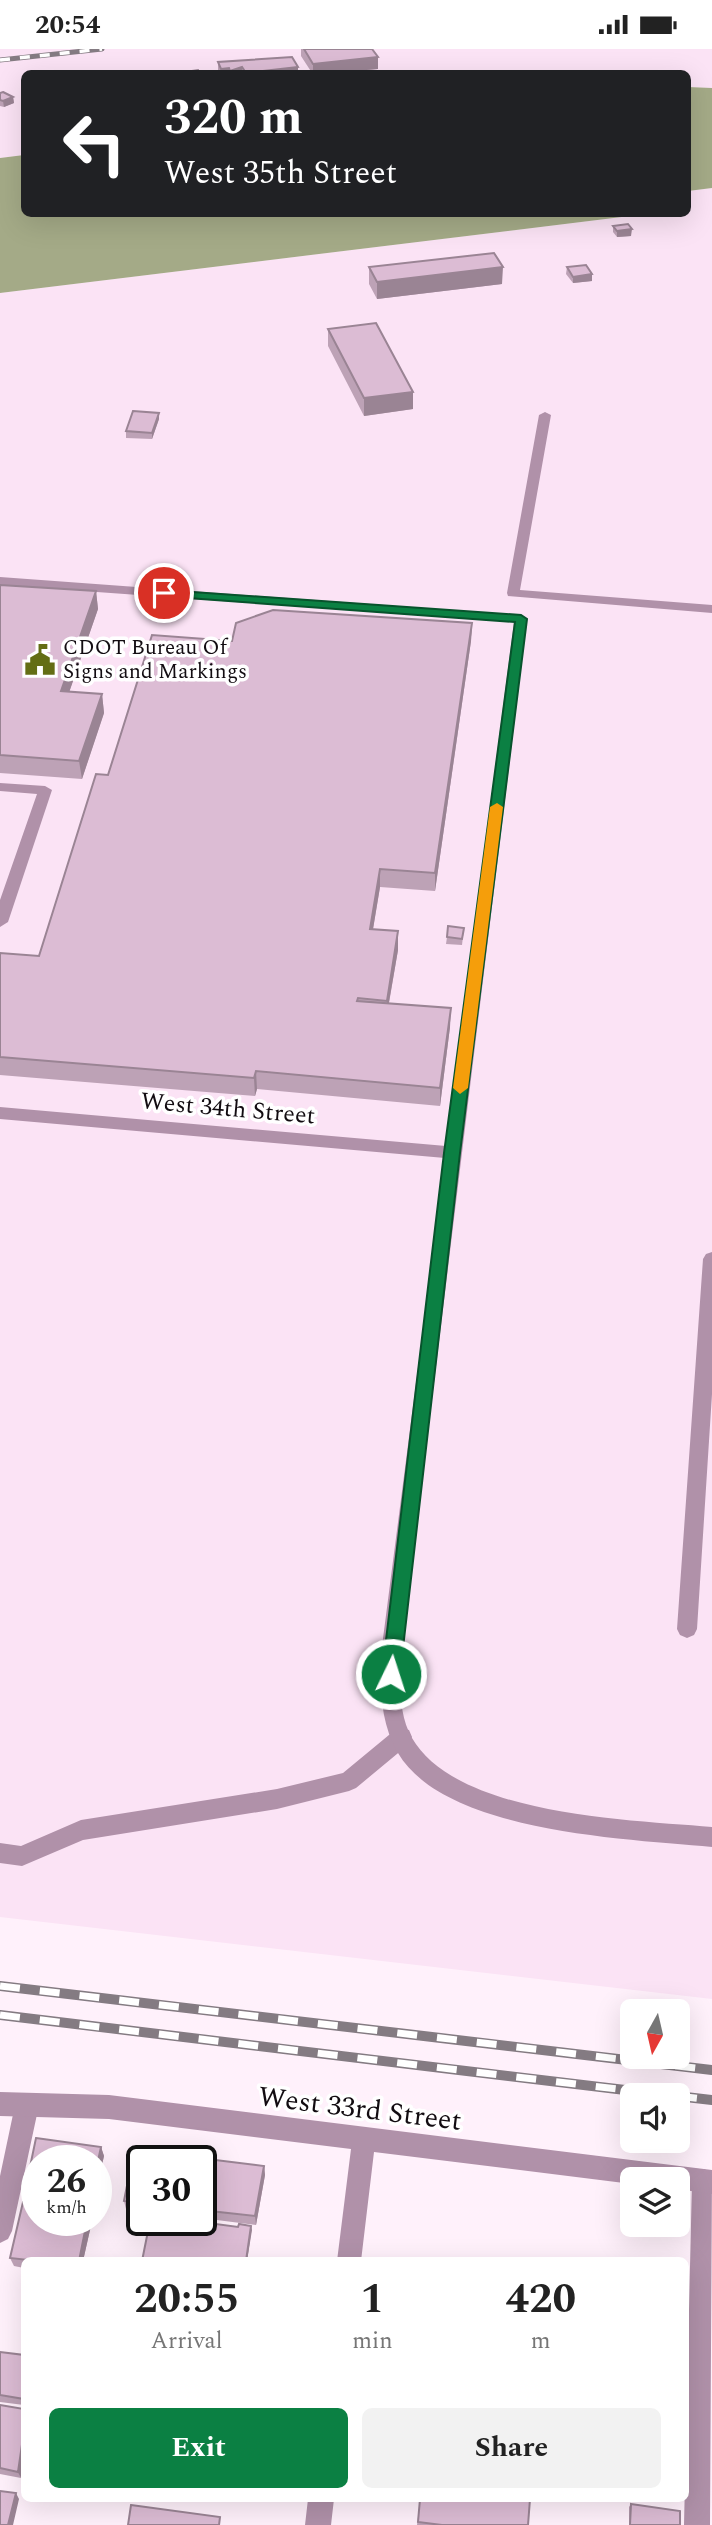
<!DOCTYPE html>
<style>
body{margin:0;font-family:Spectral,serif;background:#f2f2f2;color:#222;height:100vh;display:flex;flex-direction:column;font-size:26px;white-space:nowrap}
*{box-sizing:border-box;margin:0}
p{font-size:23px;color:#767676}
.icon{flex:none;width:38px;height:38px;fill:none;stroke:currentColor;stroke-width:2;stroke-linecap:round;stroke-linejoin:round}
.map{position:relative;flex:1;overflow:hidden}
.drawer{position:absolute;left:21px;top:2208px;width:668px;height:245px;display:flex;flex-direction:column;background:#fff;border-radius:10px;box-shadow:0 7px 28px #0002}
.drawer>*{flex:none}
.top-card{position:absolute;left:21px;top:21px;width:670px;height:147px;border-radius:10px;box-shadow:0 7px 28px #0002;background:#202124;color:#fff;overflow:hidden}
.needle{width:46px;rotate:188deg}
.tools{position:absolute;left:620px;top:1950px;display:grid;gap:14px}
.tools a{display:grid;place-items:center;width:70px;height:70px;border-radius:10px;background:#fff;box-shadow:0 7px 28px #0002;font-size:35px}
.speed{position:absolute;left:21px;top:2096px;display:flex;gap:14px;font-size:35px;font-weight:700;text-align:center}
.speed>*{display:grid;place-content:center;width:91px;height:91px;border-radius:50%;background:#fff;box-shadow:0 7px 28px #0002;line-height:1}
.speed small{font-size:18px;font-weight:400}
.speed .limit{border:4px solid #111;border-radius:10px;background:#fff;color:#111}
.pin{position:absolute;display:grid;place-items:center;width:60px;height:60px;color:#fff;margin:-30px;border:4px solid #fff;border-radius:50%;box-shadow:0 2px 7px #0007}
.me{position:absolute;width:77px;margin:-38px;rotate:4deg;stroke-linejoin:round;filter:drop-shadow(0 0 5px #0008)}
.turn{display:flex;align-items:center;gap:24px;height:147px;padding:0 28px;font-size:32px}
.turn .icon{width:91px;height:91px;stroke-width:2.5}
.turn b{display:block;font-size:49px;line-height:60px}
.eta{display:flex;justify-content:space-evenly;align-items:center;height:119px;text-align:center}
.eta b{font-size:42px;font-weight:700;line-height:49px}
.action{display:flex;gap:14px;margin-top:auto;padding:14px 28px}
.action a{flex:1;height:80px;border-radius:10px;background:#0b8043;color:#fff;font-size:28px;font-weight:700;line-height:80px;text-align:center}
.action a+a{background:#f2f2f2;color:#222}
.status{display:flex;justify-content:space-between;align-items:center;height:49px;padding:0 35px;background:#fff;direction:ltr}
.status svg{height:19px;fill:currentColor}
.map>svg:first-child{display:block}
.built{fill:#fbe3f5}
.water{fill:#a4aa87}
.lines{fill:none;stroke-linecap:round;stroke-linejoin:round}
.service{fill:#b091a9;fill-rule:evenodd}
.minor{fill:#b091a9;fill-rule:evenodd}
.rail-far1-casing{stroke:#847b82;stroke-width:5}
.rail-casing{stroke:#847b82;stroke-width:10}
.rail-far1{stroke:#fff;stroke-width:3.5;stroke-dasharray:10;stroke-linecap:butt}
.rail{stroke:#fff;stroke-width:7;stroke-dasharray:20;stroke-linecap:butt}
.wall{fill:#bda2b6}
.shaded-wall{fill:#9a8494}
.building{fill:#dcbcd4;stroke:#9a8494;stroke-width:2}
.route{fill:#0b8043;stroke:#07532c;stroke-width:2}
.slow{fill:#f59e0b}
.labels{text-anchor:middle;dominant-baseline:central;stroke-width:7;stroke-linejoin:round;paint-order:stroke}
.far-poi-label{font-size:21px;fill:#120c11;stroke:#fff;text-anchor:start}
.street-label{font-size:24px;fill:#120c11;stroke:#fff}
.near-street-label{font-size:28px;fill:#120c11;stroke:#fff}
</style>
<div class="status"><b>20:54</b><svg viewBox="0 0 49 12"><path d="M0 12V9h3v3zM5 12V6h3v6zM10 12V3h3v9zM15 12V0h3v12zM26 1h20v11H26zM47 4h2v5h-2z"/></svg></div>
<div class="map">
<svg width="712" height="2476" viewBox="0 0 712 2476">
<rect width="100%" height="100%" fill="#fff1fb"/>
<path class="built" d="M 0,0 L 712,0 L 712,39 L 688,38 L 688,24 L 24,24 L 24,106 L 0,109 Z
M 712,139 L 712,1950 L 0,1868 L 0,244 L 646,165 L 688,164 L 688,142 Z"/>
<path class="water" d="M 688,38 L 712,39 L 712,139 L 688,142 Z
M 24,106 L 24,164 L 646,165 L 0,244 L 0,109 Z"/>
<g class="lines">
<path class="service" d="M 545,363 L 551,366 L 520,541 L 712,556 L 712,564 L 508,547 L 507,544 L 539,366 Z
M 0,734 L 45,737 L 52,741 L 8,873 L 0,878 L 0,851 L 37,745 L 0,742 Z
M 712,1203 L 712,1345 L 697,1580 L 694,1586 L 687,1589 L 680,1586 L 677,1580 L 703,1210 L 706,1205 Z
M 402,1679 L 409,1681 L 412,1688 L 409,1695 L 356,1739 L 349,1742 L 277,1760 L 83,1791 L 22,1817 L 0,1814 L 0,1794 L 21,1797 L 81,1771 L 277,1740 L 343,1724 L 395,1681 Z
M 27,2044 L 35,2048 L 39,2056 L 12,2182 L 8,2190 L 0,2194 L 0,2127 L 15,2056 L 19,2048 Z
M 704,2120 L 712,2124 L 710,2476 L 684,2476 L 692,2132 L 696,2124 Z"/>
<path class="minor" d="M 0,528 L 521,566 L 527,570 L 401,1605 C 400,1632 398,1665 412,1689 C 457,1767 632,1771 712,1778 L 712,1798 C 628,1790 445,1784 398,1704 C 380,1673 380,1639 381,1605 L 445,1109 L 0,1070 L 0,1058 L 446,1097 L 514,573 L 0,536 Z
M 0,2043 L 109,2046 L 712,2121 L 712,2145 L 677,2140 L 677,2130 L 632,2130 L 632,2135 L 374,2103 L 361,2212 L 337,2212 L 351,2100 L 109,2070 L 0,2067 Z
M 308,2450 L 334,2450 L 331,2476 L 305,2476 Z"/>
<defs>
<path id="rail-far1" d="M 0,11 L 102,0"/>
<path id="rail" d="M 0,1937 L 712,2021
M 0,1966 L 667,2046
M 677,2047 L 712,2051"/>
</defs>
<use href="#rail-far1" class="rail-far1-casing"/>
<use href="#rail" class="rail-casing"/>
<use href="#rail-far1" class="rail-far1"/>
<use href="#rail" class="rail"/>
</g>
<path class="wall" d="M 301,0 L 372,0 L 378,8 L 378,20 L 332,24 L 312,24 L 301,7 Z
M 218,13 L 298,18 L 298,24 L 218,24 Z
M 0,44 L 13,48 L 14,54 L 4,58 L 0,57 Z
M 613,177 L 631,187 L 617,188 L 613,183 Z
M 369,218 L 502,235 L 377,250 L 369,235 Z
M 567,218 L 592,225 L 592,232 L 573,234 L 566,225 Z
M 328,280 L 413,360 L 364,367 L 328,297 Z
M 159,364 L 159,370 L 152,390 L 126,389 L 126,382 Z
M 0,536 L 96,542 L 98,560 L 69,643 L 102,645 L 104,664 L 82,730 L 0,724 Z
M 472,574 L 471,592 L 435,842 L 380,838 L 373,880 L 398,882 L 398,901 L 389,954 L 450,978 L 440,1057 L 257,1040 L 255,1047 L 0,1026 L 0,904 L 39,907 L 108,726 L 232,592 Z
M 464,879 L 462,896 L 446,895 L 447,888 Z
M 36,2089 L 101,2098 L 104,2107 L 96,2141 L 96,2112 L 37,2112 L 37,2146 L 29,2145 L 26,2137 Z
M 134,2101 L 264,2117 L 265,2126 L 256,2176 L 201,2169 L 201,2112 L 142,2112 L 142,2162 L 126,2160 L 124,2152 Z
M 37,2172 L 92,2172 L 83,2212 L 24,2212 L 24,2219 L 14,2217 L 10,2209 Z
M 0,2303 L 24,2306 L 24,2356 L 0,2353 Z
M 0,2356 L 21,2429 L 0,2425 Z
M 200,2450 L 222,2450 L 222,2453 Z
M 420,2450 L 528,2476 L 417,2476 Z
M 631,2455 L 680,2476 L 629,2476 L 629,2458 Z"/>
<path class="shaded-wall" d="M 378,8 L 378,20 L 332,24 L 313,24 L 313,15 Z
M 242,18 L 242,24 L 230,24 L 230,22 Z
M 298,18 L 298,24 L 246,24 Z
M 229,19 L 229,24 L 222,24 L 221,20 Z
M 13,48 L 14,54 L 4,58 L 3,52 Z
M 632,180 L 631,187 L 617,188 L 617,182 Z
M 503,218 L 502,235 L 377,250 L 377,233 Z
M 592,225 L 592,232 L 573,234 L 573,228 Z
M 413,343 L 413,360 L 364,367 L 364,349 Z
M 159,364 L 159,370 L 152,390 L 152,384 Z
M 96,542 L 98,560 L 63,661 L 61,642 Z
M 472,574 L 471,592 L 435,842 L 435,824 Z
M 102,645 L 104,664 L 82,730 L 79,712 Z
M 380,820 L 380,838 L 370,898 L 370,880 Z
M 398,882 L 398,901 L 386,970 L 387,952 Z
M 451,959 L 450,978 L 440,1057 L 440,1039 Z
M 256,1022 L 257,1040 L 255,1047 L 254,1029 Z
M 101,2098 L 104,2107 L 96,2141 L 96,2121 Z
M 264,2117 L 265,2126 L 256,2176 L 255,2167 Z
M 87,2172 L 92,2172 L 83,2212 L 79,2212 Z
M 251,2177 L 252,2181 L 247,2212 L 246,2212 Z
M 24,2382 L 24,2409 L 21,2429 L 18,2423 Z
M 16,2444 L 19,2450 L 13,2476 L 8,2476 Z"/>
<path class="building" d="M 304,0 L 372,0 L 378,8 L 313,15 Z
M 292,8 L 298,18 L 246,24 L 242,18 L 230,22 L 229,19 L 221,20 L 218,13 Z
M 198,21 L 199,24 L 186,24 L 185,23 Z
M 3,43 L 13,48 L 3,52 L 0,51 L 0,44 Z
M 628,175 L 632,180 L 617,182 L 613,177 Z
M 494,204 L 503,218 L 377,233 L 369,218 Z
M 586,216 L 592,225 L 573,228 L 567,218 Z
M 376,274 L 413,343 L 364,349 L 328,280 Z
M 133,362 L 159,364 L 152,384 L 126,382 Z
M 0,536 L 96,542 L 61,642 L 102,645 L 79,712 L 0,706 Z
M 273,561 L 472,574 L 435,824 L 380,820 L 370,880 L 398,882 L 387,952 L 358,949 L 357,952 L 451,959 L 440,1039 L 256,1022 L 254,1029 L 0,1008 L 0,904 L 39,907 L 96,725 L 108,726 L 152,586 L 232,592 L 236,574 Z
M 448,877 L 464,879 L 462,890 L 447,888 Z
M 36,2089 L 101,2098 L 96,2121 L 96,2112 L 37,2112 L 37,2138 L 26,2137 Z
M 134,2101 L 264,2117 L 255,2167 L 201,2161 L 201,2112 L 142,2112 L 142,2154 L 124,2152 Z
M 23,2153 L 37,2155 L 37,2172 L 87,2172 L 79,2212 L 37,2212 L 10,2209 Z
M 150,2172 L 193,2172 L 238,2178 L 239,2175 L 251,2177 L 246,2212 L 142,2212 Z
M 0,2303 L 24,2306 L 24,2350 L 0,2346 Z
M 0,2356 L 24,2360 L 24,2382 L 18,2423 L 0,2419 Z
M 0,2442 L 16,2444 L 8,2476 L 0,2476 Z
M 420,2450 L 530,2450 L 528,2476 L 442,2476 L 418,2473 Z
M 631,2455 L 680,2462 L 680,2476 L 630,2476 Z
M 131,2456 L 220,2468 L 219,2476 L 128,2476 Z"/>
<path class="route" d="M 164,541 L 521,566 L 527,570 L 460,1104 L 400,1625 L 397,1631 L 391,1633 L 384,1631 L 382,1625 L 444,1104 L 515,573 L 160,547 L 159,544 Z"/>
<path class="slow" d="M 497,754 L 503,758 L 468,1039 L 460,1045 L 453,1039 L 490,758 Z"/>
<defs>
<symbol id="civic-bare" viewBox="-9 -9 18 18"><path d="M-.6-6.5H3V-4.5H.6V-3L4-1V1h2V6H-6V1h2V-1L-.6-3ZM-1.2 2.5V6h2.4V2.5Z" fill="#636d14" stroke="#fff" stroke-width="2.5" paint-order="stroke"/></symbol>
</defs>
<g fill-rule="evenodd">
<use href="#civic-bare" x="18" y="589" width="44" height="44"/>
</g>
<g class="labels">
<g class="far-poi-label">
<text x="63" y="599">CDOT Bureau Of<tspan x="63" dy="24">Signs and Markings</tspan></text>
</g>
<g class="street-label">
<text transform="translate(228 1060) rotate(5)">West 34th Street</text>
</g>
<g class="near-street-label">
<text transform="translate(360 2060) rotate(7)">West 33rd Street</text>
</g>
</g>
</svg>
<div class="tools">
<a><svg class="needle" viewBox="-14 -14 28 28"><path d="M0-13l5 13h-10z" fill="#e53935"/><path d="M0 13l5-13h-10z" fill="#767676"/></svg></a>
<a><svg class="icon" aria-label="sound" viewBox="0 0 24 24"><path d="M4 9h4l5-4v14l-5-4H4zM17 9q2 3 0 6"/></svg></a>
<a><svg class="icon" aria-label="layers" viewBox="0 0 24 24"><path d="M12 4l9 5-9 5-9-5zM3 14l9 5 9-5"/></svg></a>
</div>
<div class="speed"><div>26<small>km/h</small></div><div class="limit">30</div></div>
<div class="pin" style="left:164px;top:544px;background:#d93025"><svg class="icon" aria-label="arrive" viewBox="0 0 24 24"><path d="M6 21V4h12l-3 4 3 4H6"/></svg></div>
<svg class="me" style="left:391px;top:1625px" viewBox="-20 -20 40 40"><circle r="17" fill="#0b8043" stroke="#fff" stroke-width="3"/><path d="M0-11L8 9 0 5-8 9z" fill="#fff"/></svg>
<div class="top-card">
<div class="turn"><svg class="icon" aria-label="left" viewBox="0 0 24 24"><path d="M17 20v-9H6M10 6l-5 5 5 5"/></svg><div><b>320 m</b>West 35th Street</div></div>
</div>
<section class="drawer">
<div class="eta">
<div><b>20:55</b><p>Arrival</p></div>
<div><b>1</b><p>min</p></div>
<div><b>420</b><p>m</p></div>
</div>
<div class="action"><a>Exit</a><a>Share</a></div>
</section>
</div>
